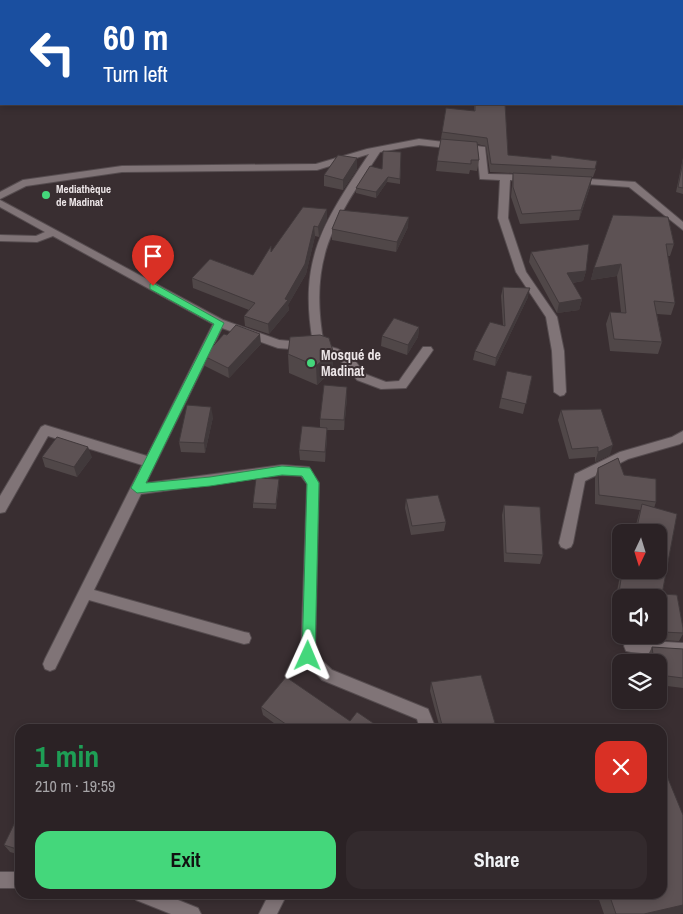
<!DOCTYPE html>
<meta charset="utf-8">
<style>
body{margin:0;font-family:"Archivo Narrow",sans-serif;background:#332a2d;color:#f1f3f6;height:100vh;display:flex;flex-direction:column;font-size:19px;white-space:nowrap}
*{box-sizing:border-box;margin:0}
p{font-size:16px;color:#a6a4a7}
.icon{flex:none;width:28px;height:28px;fill:none;stroke:currentColor;stroke-width:2;stroke-linecap:round;stroke-linejoin:round}
.map{position:relative;flex:1;overflow:hidden}
.panel{position:absolute;left:15px;top:724px;width:652px;height:175px;display:flex;flex-direction:column;background:#2b2225;border-radius:15px;box-shadow:0 2px 8px #0003,0 0 0 1px #473f42}
.panel>*{flex:none}
.guide{position:absolute;left:0px;top:0px;width:684px;height:105px;box-shadow:0 2px 8px #0003,0 0 0 1px #473f42;background:#1a4fa0;color:#fff;overflow:hidden}
.needle{width:32px;rotate:184deg}
.tools{position:absolute;left:612px;top:524px;display:grid;gap:10px}
.tools a{display:grid;place-items:center;width:55px;height:55px;border-radius:10px;background:#2b2225;box-shadow:0 2px 8px #0003,0 0 0 1px #473f42;font-size:25px}
.pin{position:absolute;display:grid;place-items:center;width:42px;height:42px;color:#fff;margin:-51px -21px;border-radius:50% 50% 50% 0;rotate:-45deg;box-shadow:0 0 5px #0007}
.pin .icon{rotate:45deg}
.me{position:absolute;width:55px;margin:-28px;rotate:1deg;stroke-linejoin:round;filter:drop-shadow(0 0 4px #0008)}
.turn{display:flex;align-items:center;gap:18px;height:105px;padding:0 20px;font-size:22px}
.turn .icon{width:65px;height:65px;stroke-width:2.5}
.turn b{display:block;font-size:35px;line-height:42px}
.round{display:grid;place-items:center;flex:none;width:52px;height:52px;border-radius:15px;background:#332a2d}
.head{display:flex;align-items:center;justify-content:space-between;height:85px;padding:0 20px}
h1{font-size:30px;font-weight:700;line-height:38px;color:#1e9e55}
.primary-button{display:flex;gap:10px;margin-top:auto;padding:10px 20px}
.primary-button a{flex:1;height:58px;border-radius:15px;background:#44d77b;color:#111;font-size:20px;font-weight:700;line-height:58px;text-align:center}
.primary-button a+a{background:#332a2d;color:#f1f3f6}
.map>svg:first-child{display:block}
.lines{fill:none;stroke-linecap:round;stroke-linejoin:round}
.minor-casing{stroke:#554c4f;stroke-width:2}
.minor{fill:#807477;fill-rule:evenodd}
.wall{fill:#504748}
.shaded-wall{fill:#41393b}
.building{fill:#5d5254;stroke:#41393b}
.route{fill:#44d77b;stroke:#2c8c50}
.poi-dot{fill:#44d77b;stroke:#392e31;stroke-width:2}
.labels{text-anchor:middle;dominant-baseline:central;stroke-width:4;stroke-linejoin:round;paint-order:stroke}
.far-poi-label{font-size:11px;font-weight:bold;fill:#ece5e7;stroke:#392e31;text-anchor:start}
.poi-label{font-size:14px;font-weight:bold;fill:#ece5e7;stroke:#392e31;text-anchor:start}
</style>
<div class="map">
<svg width="683" height="914" viewBox="0 0 683 914">
<rect width="100%" height="100%" fill="#392e31"/>
<g class="lines">
<defs>
<path id="minor" d="M 419,139 L 485,147 L 488,174 L 529,175 L 534,178 L 529,181 L 510,180 L 508,218 L 526,272 L 557,317 L 564,351 L 566,392 L 564,395 L 560,396 L 554,392 L 552,351 L 546,317 L 516,272 L 498,218 L 500,180 L 480,179 L 477,151 L 419,145 L 380,152 C 334,222 308,257 324,345 L 338,349 L 353,358 L 365,374 L 386,382 L 399,381 L 423,347 L 431,347 L 433,350 L 431,353 L 406,388 L 381,389 L 357,380 L 345,364 L 330,355 L 318,351 L 278,348 L 222,328 L 146,483 L 282,465 L 309,467 L 319,483 L 315,654 L 332,670 L 428,709 L 436,729 L 420,729 L 417,719 L 322,680 L 301,656 L 307,484 L 301,476 L 282,475 L 141,494 L 94,590 L 244,632 L 249,633 L 251,638 L 249,643 L 244,644 L 89,600 L 55,669 L 50,671 L 45,669 L 43,664 L 45,659 L 142,465 L 48,436 L 5,512 L 0,513 L 0,496 L 41,427 L 45,425 L 147,456 L 213,324 L 53,236 L 37,242 L 0,241 L 0,235 L 36,236 L 45,232 L 0,207 L 0,200 L 223,320 L 279,340 L 313,343 C 298,258 324,222 369,154 L 317,170 L 122,172 L 26,186 L 0,199 L 0,192 L 23,180 L 122,166 L 316,164 L 367,149 Z
M 574,178 L 635,182 L 683,222 L 683,230 L 629,187 L 571,183 L 569,181 Z
M 683,431 L 683,442 L 680,444 L 628,459 L 585,481 L 573,543 L 571,547 L 566,549 L 561,547 L 559,543 L 575,474 L 620,452 L 672,437 Z
M 631,640 L 683,643 L 683,657 L 631,652 L 626,651 L 624,646 L 626,641 Z
M 0,872 L 20,872 L 20,888 L 0,888 Z
M 134,894 L 163,894 L 198,908 L 201,914 L 171,914 L 136,900 Z
M 269,894 L 287,894 L 277,914 L 259,914 Z"/>
</defs>
<use href="#minor" class="minor-casing"/>
<use href="#minor" class="minor"/>
</g>
<path class="wall" d="M 474,104 L 505,104 L 508,155 L 596,169 L 593,177 L 490,172 L 486,146 L 477,144 L 479,160 L 477,171 L 470,170 L 469,174 L 436,171 L 442,132 L 474,111 Z
M 401,152 L 400,184 L 387,182 L 376,198 L 356,193 L 356,188 L 382,169 Z
M 357,158 L 357,169 L 343,190 L 324,186 L 324,175 Z
M 683,158 L 683,194 L 676,192 Z
M 513,173 L 592,177 L 590,187 L 579,220 L 520,224 L 511,197 Z
M 668,217 L 674,244 L 670,256 L 668,256 L 675,303 L 671,315 L 657,314 L 662,342 L 658,354 L 610,351 L 606,324 L 610,312 L 621,312 L 617,276 L 591,280 L 594,268 Z
M 327,219 L 319,237 L 315,236 L 306,274 L 288,305 L 289,310 L 269,334 L 245,326 L 244,316 L 249,310 L 193,288 L 192,278 L 253,275 L 272,252 Z
M 408,227 L 396,252 L 332,240 L 332,229 Z
M 531,252 L 586,271 L 583,281 L 572,283 L 582,299 L 579,310 L 557,313 L 529,262 Z
M 503,287 L 528,297 L 495,366 L 473,360 L 475,351 L 503,325 L 501,296 Z
M 419,327 L 418,337 L 407,355 L 381,346 L 382,336 Z
M 227,335 L 261,344 L 229,378 L 205,366 L 204,356 Z
M 333,351 L 333,370 L 317,385 L 289,373 L 288,354 Z
M 532,376 L 523,414 L 499,408 L 501,398 Z
M 347,397 L 344,430 L 327,430 L 327,438 L 325,462 L 300,460 L 299,450 L 320,427 L 320,419 Z
M 561,410 L 610,455 L 595,462 L 595,457 L 569,459 L 558,420 Z
M 213,417 L 205,453 L 181,452 L 179,442 Z
M 42,457 L 92,457 L 77,477 L 45,467 Z
M 618,458 L 624,475 L 656,479 L 656,502 L 654,508 L 677,514 L 662,594 L 677,595 L 683,628 L 683,634 L 679,641 L 659,640 L 658,635 L 659,635 L 659,598 L 621,598 L 621,602 L 615,601 L 619,581 L 622,573 L 625,574 L 626,570 L 659,570 L 659,532 L 634,532 L 640,510 L 595,504 L 595,478 L 598,468 Z
M 279,484 L 276,509 L 253,508 L 253,503 Z
M 406,499 L 446,522 L 444,531 L 411,535 L 405,508 Z
M 504,505 L 543,555 L 540,564 L 504,562 L 502,515 Z
M 652,647 L 683,649 L 683,688 L 659,685 L 659,662 L 647,662 L 647,657 Z
M 431,682 L 495,723 L 493,729 L 440,729 L 430,691 Z
M 261,707 L 350,721 L 382,729 L 282,729 L 263,715 Z
M 683,815 L 683,913 L 604,914 L 597,894 L 662,894 Z
M 20,819 L 20,855 L 10,852 L 4,845 Z"/>
<path class="shaded-wall" d="M 357,158 L 357,169 L 343,190 L 343,180 Z
M 388,177 L 387,182 L 376,198 L 376,192 Z
M 592,177 L 590,187 L 579,220 L 581,210 Z
M 327,209 L 327,219 L 319,237 L 318,227 Z
M 409,217 L 408,227 L 396,252 L 397,242 Z
M 314,226 L 315,236 L 306,274 L 288,305 L 289,310 L 269,334 L 268,324 L 285,299 Z
M 621,264 L 617,276 L 591,280 L 594,268 Z
M 586,271 L 583,281 L 564,284 L 567,273 Z
M 530,288 L 528,297 L 495,366 L 496,358 Z
M 582,299 L 579,310 L 557,313 L 559,303 Z
M 419,327 L 418,337 L 407,355 L 408,345 Z
M 260,334 L 261,344 L 229,378 L 228,368 Z
M 333,351 L 333,370 L 317,385 L 316,366 Z
M 347,387 L 347,397 L 344,430 L 344,420 Z
M 211,407 L 213,417 L 205,453 L 204,443 Z
M 327,428 L 327,438 L 325,462 L 325,452 Z
M 613,445 L 610,455 L 595,462 L 598,452 Z
M 88,447 L 92,457 L 77,477 L 74,467 Z
M 279,479 L 279,484 L 276,509 L 276,504 Z
M 683,905 L 683,913 L 680,914 L 644,914 Z"/>
<path class="building" d="M 475,104 L 505,104 L 508,155 L 551,159 L 551,155 L 597,161 L 595,169 L 491,164 L 487,138 L 442,132 L 446,108 L 475,111 Z
M 441,139 L 477,142 L 479,160 L 471,160 L 471,164 L 437,161 Z
M 383,151 L 401,152 L 400,179 L 388,177 L 376,192 L 356,188 L 370,166 L 382,169 Z
M 338,155 L 357,158 L 343,180 L 324,175 Z
M 683,161 L 683,188 L 678,187 Z
M 513,173 L 592,177 L 581,210 L 522,214 L 513,187 Z
M 303,207 L 327,209 L 318,227 L 314,226 L 305,264 L 285,299 L 288,300 L 268,324 L 244,316 L 255,303 L 192,278 L 210,259 L 253,275 L 271,246 L 271,252 Z
M 340,210 L 409,217 L 397,242 L 332,229 Z
M 613,215 L 668,217 L 674,244 L 666,244 L 675,303 L 654,301 L 662,342 L 614,339 L 610,312 L 626,313 L 621,264 L 594,268 Z
M 589,244 L 586,271 L 567,273 L 582,299 L 559,303 L 531,252 Z
M 503,287 L 530,288 L 496,358 L 475,351 L 490,322 L 505,326 Z
M 394,318 L 419,327 L 408,345 L 382,336 Z
M 236,325 L 260,334 L 228,368 L 204,356 L 224,334 L 227,335 Z
M 320,335 L 329,338 L 333,351 L 316,366 L 288,354 L 290,337 Z
M 507,371 L 532,376 L 526,404 L 501,398 Z
M 324,385 L 347,387 L 344,420 L 320,419 Z
M 187,405 L 211,407 L 204,443 L 179,442 Z
M 601,409 L 613,445 L 598,452 L 598,447 L 572,449 L 561,410 Z
M 302,426 L 327,428 L 325,452 L 299,450 Z
M 57,437 L 88,447 L 74,467 L 42,457 Z
M 618,458 L 624,475 L 656,479 L 656,502 L 599,495 L 598,468 Z
M 256,478 L 279,479 L 276,504 L 253,503 Z
M 438,495 L 446,522 L 412,526 L 406,499 Z
M 642,504 L 677,514 L 662,594 L 677,595 L 683,628 L 683,633 L 663,632 L 659,605 L 659,598 L 639,598 L 619,592 L 622,573 L 627,574 L 628,570 L 659,570 L 659,532 L 636,532 Z
M 504,505 L 540,507 L 543,555 L 506,553 Z
M 652,647 L 683,649 L 683,678 L 659,675 L 659,662 L 654,662 Z
M 481,675 L 495,723 L 463,729 L 443,729 L 431,682 Z
M 286,677 L 350,721 L 357,712 L 382,729 L 293,729 L 261,707 Z
M 667,776 L 683,815 L 683,905 L 644,914 L 616,914 L 609,894 L 662,894 L 662,777 Z
M 17,818 L 20,819 L 20,850 L 4,845 Z"/>
<path class="route" d="M 153,283 L 224,323 L 146,483 L 210,477 L 282,466 L 310,468 L 319,483 L 315,656 L 313,660 L 308,662 L 304,660 L 302,656 L 307,484 L 302,476 L 282,475 L 210,486 L 137,493 L 131,488 L 214,324 L 150,289 L 150,284 Z"/>
<g class="poi-dot">
<circle cx="46" cy="195" r="5"/>
<circle cx="311" cy="363" r="5"/>
</g>
<g class="labels">
<g class="far-poi-label">
<text x="56" y="189">Mediathèque<tspan x="56" dy="13">de Madinat</tspan></text>
</g>
<g class="poi-label">
<text x="321" y="355">Mosqué de<tspan x="321" dy="16">Madinat</tspan></text>
</g>
</g>
</svg>
<div class="tools">
<a><svg class="needle" viewBox="-14 -14 28 28"><path d="M0-13l5 13h-10z" fill="#e53935"/><path d="M0 13l5-13h-10z" fill="#a6a4a7"/></svg></a>
<a><svg class="icon" aria-label="sound" viewBox="0 0 24 24"><path d="M4 9h4l5-4v14l-5-4H4zM17 9q2 3 0 6"/></svg></a>
<a><svg class="icon" aria-label="layers" viewBox="0 0 24 24"><path d="M12 4l9 5-9 5-9-5zM3 14l9 5 9-5"/></svg></a>
</div>
<div class="pin" style="left:153px;top:286px;background:#d93025"><svg class="icon" aria-label="arrive" viewBox="0 0 24 24"><path d="M6 21V4h12l-3 4 3 4H6"/></svg></div>
<svg class="me" style="left:308px;top:656px" viewBox="-20 -20 40 40"><path d="M0-17L14 15 0 8-14 15z" fill="#44d77b" stroke="#fff" stroke-width="4"/></svg>
<div class="guide">
<div class="turn"><svg class="icon" aria-label="left" viewBox="0 0 24 24"><path d="M17 20v-9H6M10 6l-5 5 5 5"/></svg><div><b>60 m</b>Turn left</div></div>
</div>
<section class="panel">
<div class="head"><div><h1>1 min</h1><p>210 m · 19:59</p></div><a class="round" style="background:#d93025;color:#fff"><svg class="icon" aria-label="close" viewBox="0 0 24 24"><path d="M6 6l12 12M18 6L6 18"/></svg></a></div>
<div class="primary-button"><a>Exit</a><a>Share</a></div>
</section>
</div>
